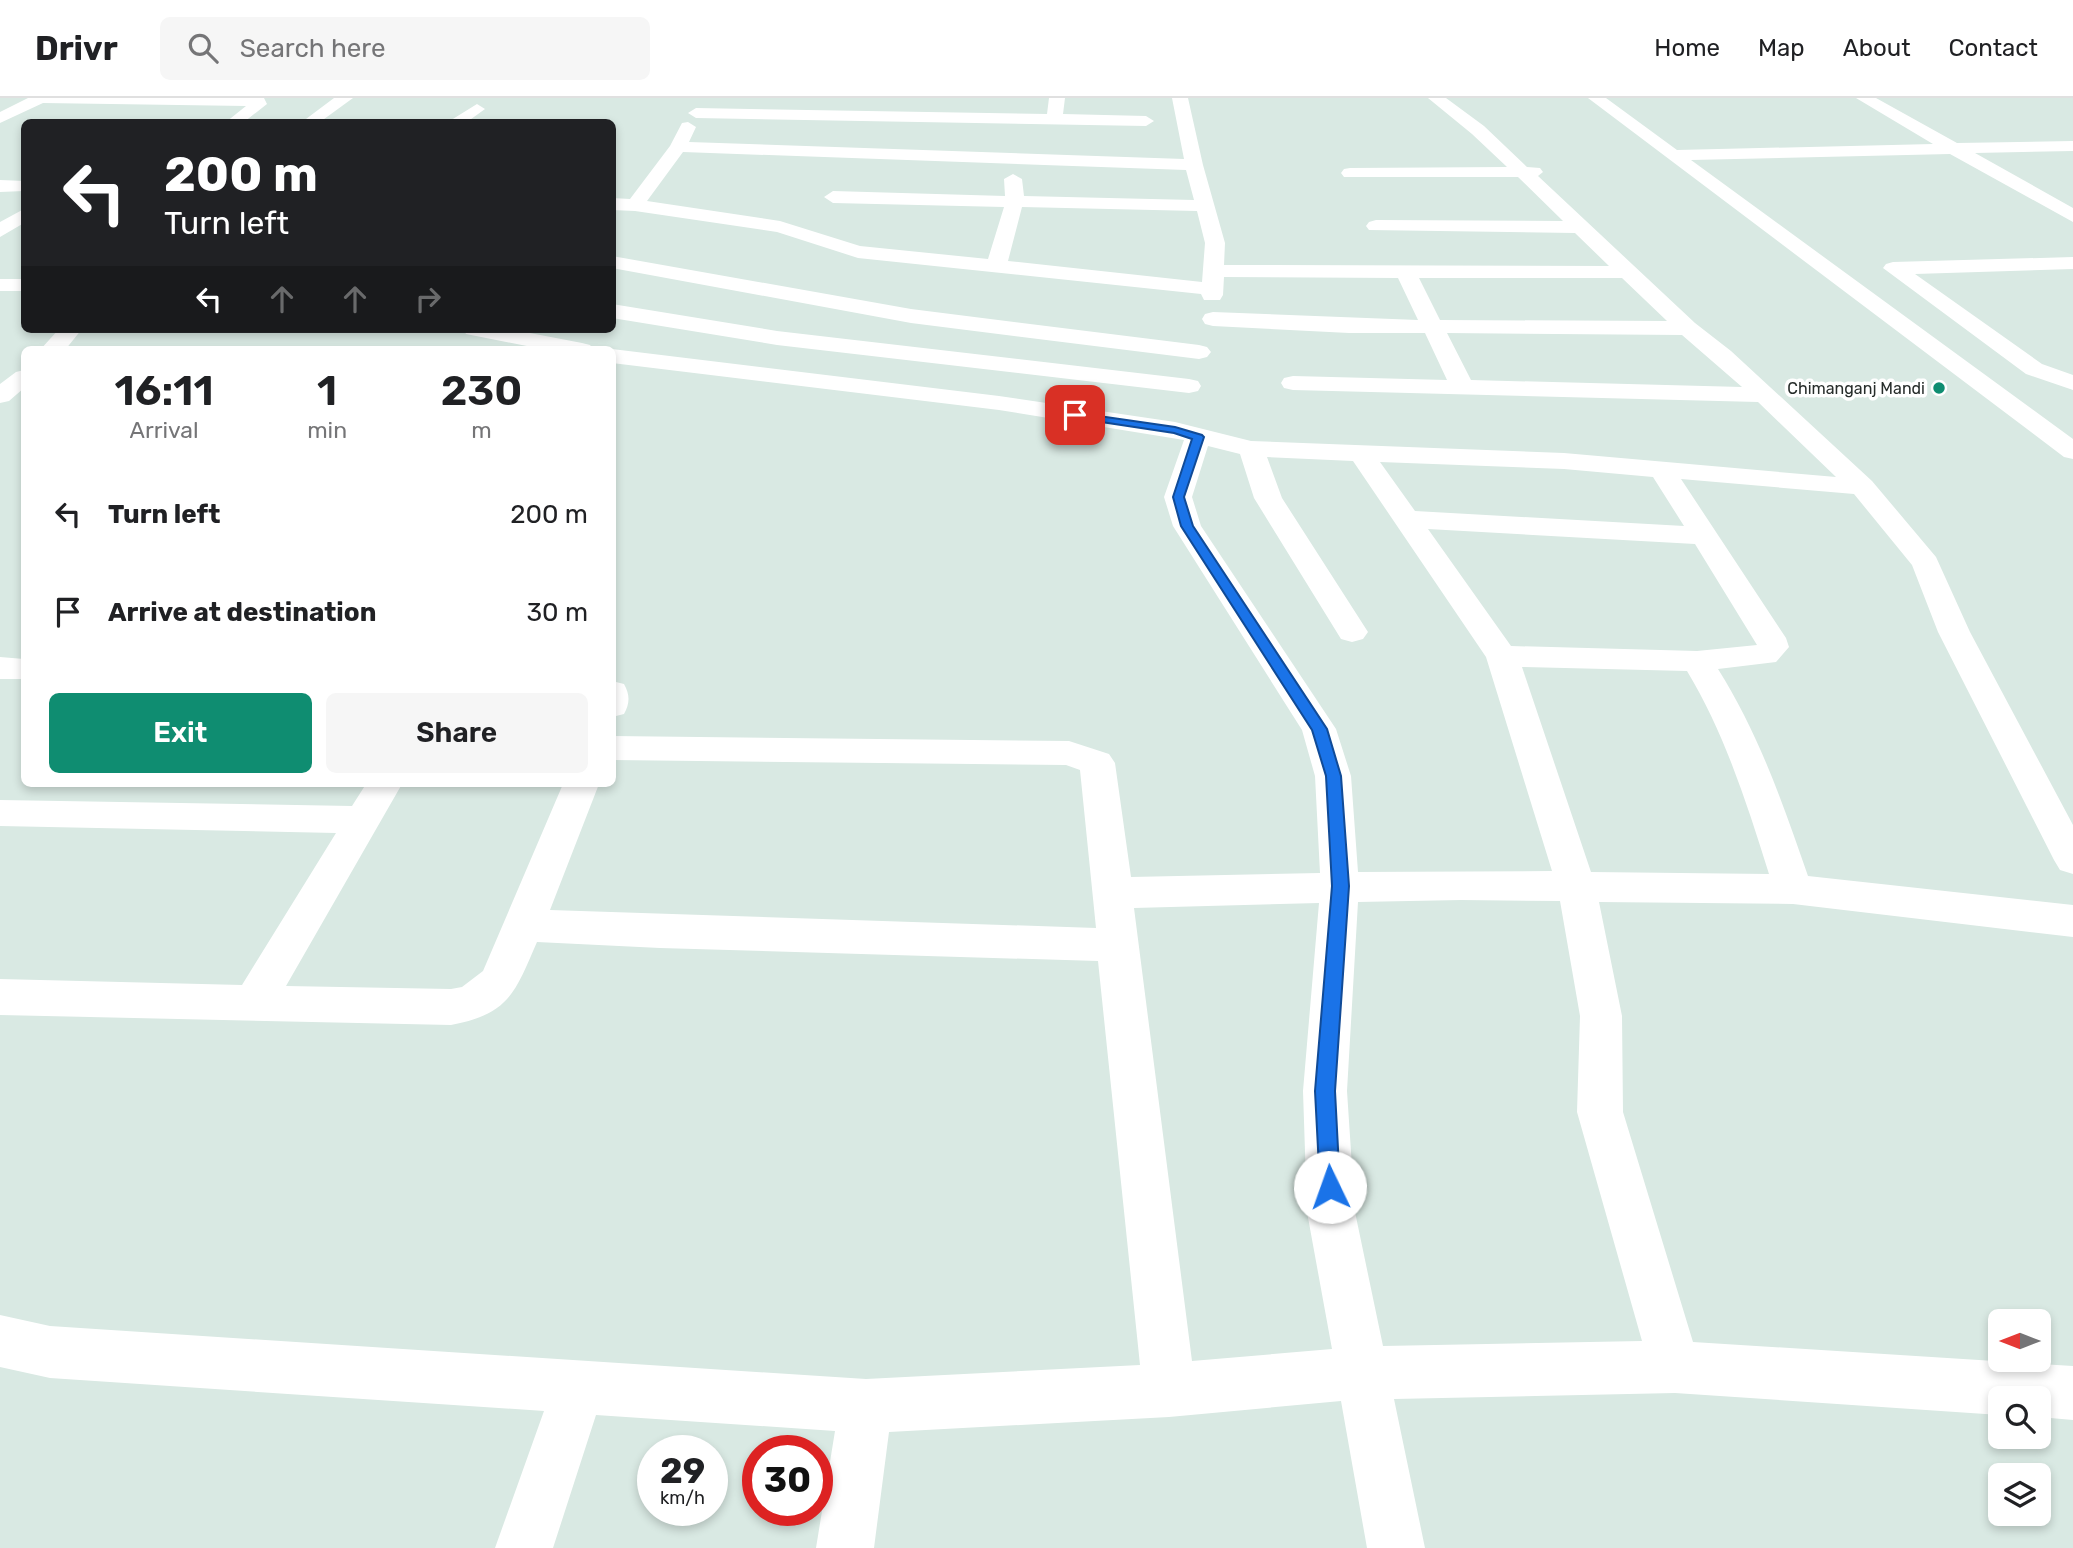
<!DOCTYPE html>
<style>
body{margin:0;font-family:Rubik,sans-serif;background:#f6f6f6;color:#202124;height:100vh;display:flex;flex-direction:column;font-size:26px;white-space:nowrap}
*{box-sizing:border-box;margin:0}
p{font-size:23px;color:#757577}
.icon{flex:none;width:38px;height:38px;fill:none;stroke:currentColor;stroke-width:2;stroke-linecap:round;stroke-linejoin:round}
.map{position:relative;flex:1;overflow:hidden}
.details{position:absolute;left:21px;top:248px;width:595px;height:441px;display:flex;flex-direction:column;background:#fff;border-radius:10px;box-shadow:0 4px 10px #0003}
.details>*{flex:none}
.top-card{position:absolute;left:21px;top:21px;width:595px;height:214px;border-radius:10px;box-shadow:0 4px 10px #0003;background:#202124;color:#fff;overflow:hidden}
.needle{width:46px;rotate:270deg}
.tools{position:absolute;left:1988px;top:1211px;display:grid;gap:14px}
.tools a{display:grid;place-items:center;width:63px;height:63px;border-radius:10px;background:#fff;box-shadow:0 4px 10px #0003;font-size:35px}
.speed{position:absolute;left:637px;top:1337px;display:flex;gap:14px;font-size:35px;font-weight:700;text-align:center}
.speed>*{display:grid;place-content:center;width:91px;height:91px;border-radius:50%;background:#fff;box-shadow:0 4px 10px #0003;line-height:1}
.speed small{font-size:18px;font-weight:400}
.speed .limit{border:10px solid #d22;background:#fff;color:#111}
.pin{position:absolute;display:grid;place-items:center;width:60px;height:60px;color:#fff;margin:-30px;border-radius:14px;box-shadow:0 4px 10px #0006}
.me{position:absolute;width:77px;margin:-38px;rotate:357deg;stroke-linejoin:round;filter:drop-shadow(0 0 5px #0008)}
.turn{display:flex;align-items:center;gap:24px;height:147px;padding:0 28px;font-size:32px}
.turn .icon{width:91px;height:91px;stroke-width:2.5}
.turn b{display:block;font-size:49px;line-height:60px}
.lanes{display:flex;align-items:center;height:66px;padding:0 28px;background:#0003;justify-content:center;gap:35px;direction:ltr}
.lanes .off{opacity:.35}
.eta{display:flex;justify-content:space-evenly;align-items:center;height:119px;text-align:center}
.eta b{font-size:42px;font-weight:600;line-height:49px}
.primary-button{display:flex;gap:14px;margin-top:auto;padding:14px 28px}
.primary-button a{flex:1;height:80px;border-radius:10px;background:#0f8d71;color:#fff;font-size:28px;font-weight:600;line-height:80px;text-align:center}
.primary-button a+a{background:#f6f6f6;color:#202124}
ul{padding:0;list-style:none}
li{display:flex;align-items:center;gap:21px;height:98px;padding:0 28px}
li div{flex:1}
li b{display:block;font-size:26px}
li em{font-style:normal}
header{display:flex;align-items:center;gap:42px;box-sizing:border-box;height:98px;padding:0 35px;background:#fff;border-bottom:2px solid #e0e0e0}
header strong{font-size:33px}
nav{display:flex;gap:38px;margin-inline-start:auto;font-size:24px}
.search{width:490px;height:63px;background:#f6f6f6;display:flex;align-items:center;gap:18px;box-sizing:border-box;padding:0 24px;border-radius:10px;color:#757577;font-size:26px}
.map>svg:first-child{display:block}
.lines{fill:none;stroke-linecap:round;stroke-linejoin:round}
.minor{fill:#fff;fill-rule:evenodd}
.route{fill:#1a73e8;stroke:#114b97;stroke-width:2}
.poi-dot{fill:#0f8d71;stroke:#fff;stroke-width:2.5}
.labels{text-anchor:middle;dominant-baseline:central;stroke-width:7;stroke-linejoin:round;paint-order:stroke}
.far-poi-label{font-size:16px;fill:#272d2b;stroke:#fff;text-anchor:end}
</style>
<header>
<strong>Drivr</strong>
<div class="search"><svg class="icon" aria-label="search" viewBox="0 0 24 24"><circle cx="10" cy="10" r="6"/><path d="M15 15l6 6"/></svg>Search here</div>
<nav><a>Home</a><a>Map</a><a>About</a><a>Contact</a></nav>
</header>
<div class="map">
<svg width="2073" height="1450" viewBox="0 0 2073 1450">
<rect width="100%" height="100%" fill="#d9e9e3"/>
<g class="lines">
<path class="minor" d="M 28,0 L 264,0 L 267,6 L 244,24 L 226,24 L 246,8 L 43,5 L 0,25 L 0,14 Z
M 334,0 L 353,0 L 320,24 L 302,24 Z
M 1049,0 L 1065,0 L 1063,16 L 1146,18 L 1154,23 L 1146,28 L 696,20 L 688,15 L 696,10 L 1047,16 Z
M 1172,0 L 1188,0 L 1203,67 L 1225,145 L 1224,167 L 1609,168 L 1575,135 L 1369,132 L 1366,128 L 1369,124 L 1376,122 L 1563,123 L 1518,79 L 1344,79 L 1341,75 L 1344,71 L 1350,70 L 1507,69 L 1472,36 L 1428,0 L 1446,0 L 1484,28 L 1527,69 L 1540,70 L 1543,74 L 1538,78 L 1695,225 L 1731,253 L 1872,383 L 1936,459 L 1970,534 L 2073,727 L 2073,776 L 2060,772 L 2054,762 L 1938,534 L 1912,467 L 1854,396 L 1681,381 L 1786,540 L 1789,549 L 1776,564 L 1718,571 C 1759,636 1783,706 1808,778 L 2073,807 L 2073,839 L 1793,806 L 1599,804 L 1622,918 L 1623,1014 L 1693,1244 L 2073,1268 L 2073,1322 L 2039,1319 L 2039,1300 L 2000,1300 L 2000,1317 L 1675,1295 L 1394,1301 L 1425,1450 L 1367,1450 L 1341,1303 L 1169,1319 L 889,1334 L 874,1450 L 816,1450 L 835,1333 L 596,1317 L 553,1450 L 495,1450 L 544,1313 L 50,1280 L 0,1269 L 0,1217 L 50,1228 L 866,1281 L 1140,1267 L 1098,863 L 660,850 L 537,844 C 515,894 510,916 451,927 L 0,917 L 0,881 L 242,887 L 336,735 L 0,728 L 0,702 L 352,708 L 366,686 L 402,686 L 286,888 L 451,891 L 462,889 L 483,873 L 563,686 L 599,686 L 550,812 L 1096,830 L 1080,672 L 1066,667 L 612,662 L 612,638 L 1069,643 L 1109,656 L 1115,665 L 1131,779 L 1320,775 L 1315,678 L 1302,632 L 1173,428 L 1164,399 L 1184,342 L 999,312 L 612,265 L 612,252 L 608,252 L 612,251 L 999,298 L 1175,324 L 1251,343 L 1564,355 L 1836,379 L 1758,304 L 1293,292 L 1284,290 L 1281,285 L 1284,280 L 1293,278 L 1447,282 L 1425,235 L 1349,235 L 1213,228 L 1205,226 L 1202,221 L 1205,216 L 1213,214 L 1418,222 L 1398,180 L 1224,179 L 1223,197 L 1220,202 L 1204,202 L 1201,196 L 858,160 L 777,134 L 635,113 L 612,112 L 612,100 L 630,101 L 670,48 L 682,25 L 688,24 L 696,29 L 689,44 L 1184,61 ZM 683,54 L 1186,72 L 1194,102 L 1024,98 L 1022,81 L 1013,76 L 1004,81 L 1005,98 L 833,93 L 824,99 L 833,105 L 1004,109 L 988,161 L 860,148 L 780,123 L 647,103 ZM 1022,109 L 1197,113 L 1205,145 L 1202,184 L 1008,163 ZM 1419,180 L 1622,180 L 1667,223 L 1440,222 ZM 1447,235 L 1682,237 L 1742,289 L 1471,282 ZM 1208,348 L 1240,356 L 1254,400 L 1341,541 L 1352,544 L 1363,541 L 1368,534 L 1282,400 L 1267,359 L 1353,363 L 1486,559 L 1552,773 L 1358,774 L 1351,678 L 1336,631 L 1201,428 L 1192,399 ZM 1380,364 L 1564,371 L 1653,379 L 1684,428 L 1415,413 ZM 1428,431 L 1695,446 L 1757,547 L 1697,553 L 1511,548 ZM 1522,569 L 1687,573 C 1725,636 1747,706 1769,776 L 1591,774 ZM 1461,802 L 1560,803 L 1580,918 L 1577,1014 L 1642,1243 L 1383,1248 L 1355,1114 L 1347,993 L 1358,804 ZM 1319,805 L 1303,993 L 1307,1114 L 1332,1251 L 1192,1263 L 1134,810 Z
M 1588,0 L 1606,0 L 1677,52 L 1933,46 L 1856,0 L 1876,0 L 1957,45 L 2073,43 L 2073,53 L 1975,55 L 2073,110 L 2073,124 L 1950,56 L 1691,62 L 2073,341 L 2073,361 L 2064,359 Z
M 477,6 L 485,11 L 467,24 L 448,24 Z
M 0,82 L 24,83 L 24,93 L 0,94 Z
M 24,111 L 24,125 L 0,139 L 0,124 Z
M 612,158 L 911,211 L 1199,247 L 1207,249 L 1211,254 L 1207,259 L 1199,261 L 911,225 L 612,170 Z
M 2073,159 L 2073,171 L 1915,176 L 2042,266 L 2073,277 L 2073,292 L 2026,276 L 1883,170 L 1886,166 L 1893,164 Z
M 0,181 L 24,181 L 24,193 L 0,193 Z
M 612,206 L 777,233 L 1189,281 L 1198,283 L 1201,288 L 1198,293 L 1189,295 L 777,247 L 612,220 Z
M 59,231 L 82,231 L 65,252 L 40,252 Z
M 463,231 L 509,231 L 582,245 L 590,247 L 594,252 L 547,252 L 466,236 Z
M 24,272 L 24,290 L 9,303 L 0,305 L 0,286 L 16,274 Z
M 0,559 L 24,561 L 24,581 L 0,581 Z
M 612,583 L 624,586 C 630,597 630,605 624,616 L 612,619 Z"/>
</g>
<path class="route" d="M 1071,314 L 1175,329 L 1202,337 L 1204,339 L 1184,399 L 1193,428 L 1327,631 L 1341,678 L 1349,788 L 1335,993 L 1340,1089 L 1337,1096 L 1330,1099 L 1323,1096 L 1320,1089 L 1315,993 L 1332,788 L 1326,678 L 1312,632 L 1181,428 L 1173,399 L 1192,341 L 1174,335 L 1075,320 L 1069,317 Z"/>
<circle class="poi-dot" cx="1939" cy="290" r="7"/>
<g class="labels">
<g class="far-poi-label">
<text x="1925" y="290">Chimanganj Mandi</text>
</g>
</g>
</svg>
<div class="tools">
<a><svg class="needle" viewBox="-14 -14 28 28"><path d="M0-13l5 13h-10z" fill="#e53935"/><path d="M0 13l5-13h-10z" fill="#757577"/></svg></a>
<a><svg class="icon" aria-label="search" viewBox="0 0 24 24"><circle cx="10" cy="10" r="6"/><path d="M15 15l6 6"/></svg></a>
<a><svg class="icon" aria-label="layers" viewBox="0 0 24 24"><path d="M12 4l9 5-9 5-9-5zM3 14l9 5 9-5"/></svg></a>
</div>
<div class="speed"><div>29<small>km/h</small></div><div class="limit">30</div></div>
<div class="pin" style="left:1075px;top:317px;background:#d93025"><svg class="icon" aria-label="arrive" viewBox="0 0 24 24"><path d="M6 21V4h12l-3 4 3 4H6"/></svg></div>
<svg class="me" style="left:1330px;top:1089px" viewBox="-20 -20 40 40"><circle r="19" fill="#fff"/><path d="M0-13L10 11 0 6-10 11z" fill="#1a73e8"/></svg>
<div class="top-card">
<div class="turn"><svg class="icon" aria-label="left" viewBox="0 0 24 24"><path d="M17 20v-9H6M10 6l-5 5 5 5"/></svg><div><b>200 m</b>Turn left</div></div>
<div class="lanes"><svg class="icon" aria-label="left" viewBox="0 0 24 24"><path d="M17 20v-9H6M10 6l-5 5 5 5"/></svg><svg class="icon off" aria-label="ahead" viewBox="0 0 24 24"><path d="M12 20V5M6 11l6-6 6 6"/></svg><svg class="icon off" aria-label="ahead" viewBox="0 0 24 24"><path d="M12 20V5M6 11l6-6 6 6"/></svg><svg class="icon off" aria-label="right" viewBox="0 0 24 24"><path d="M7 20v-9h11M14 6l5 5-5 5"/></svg></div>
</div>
<section class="details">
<div class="eta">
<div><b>16:11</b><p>Arrival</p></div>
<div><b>1</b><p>min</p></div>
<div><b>230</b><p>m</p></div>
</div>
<ul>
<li><svg class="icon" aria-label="left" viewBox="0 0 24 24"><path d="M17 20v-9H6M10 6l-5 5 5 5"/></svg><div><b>Turn left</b></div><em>200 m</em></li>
<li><svg class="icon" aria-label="arrive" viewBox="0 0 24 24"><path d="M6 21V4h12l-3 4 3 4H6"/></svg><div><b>Arrive at destination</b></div><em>30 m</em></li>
</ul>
<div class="primary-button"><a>Exit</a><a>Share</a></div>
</section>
</div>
